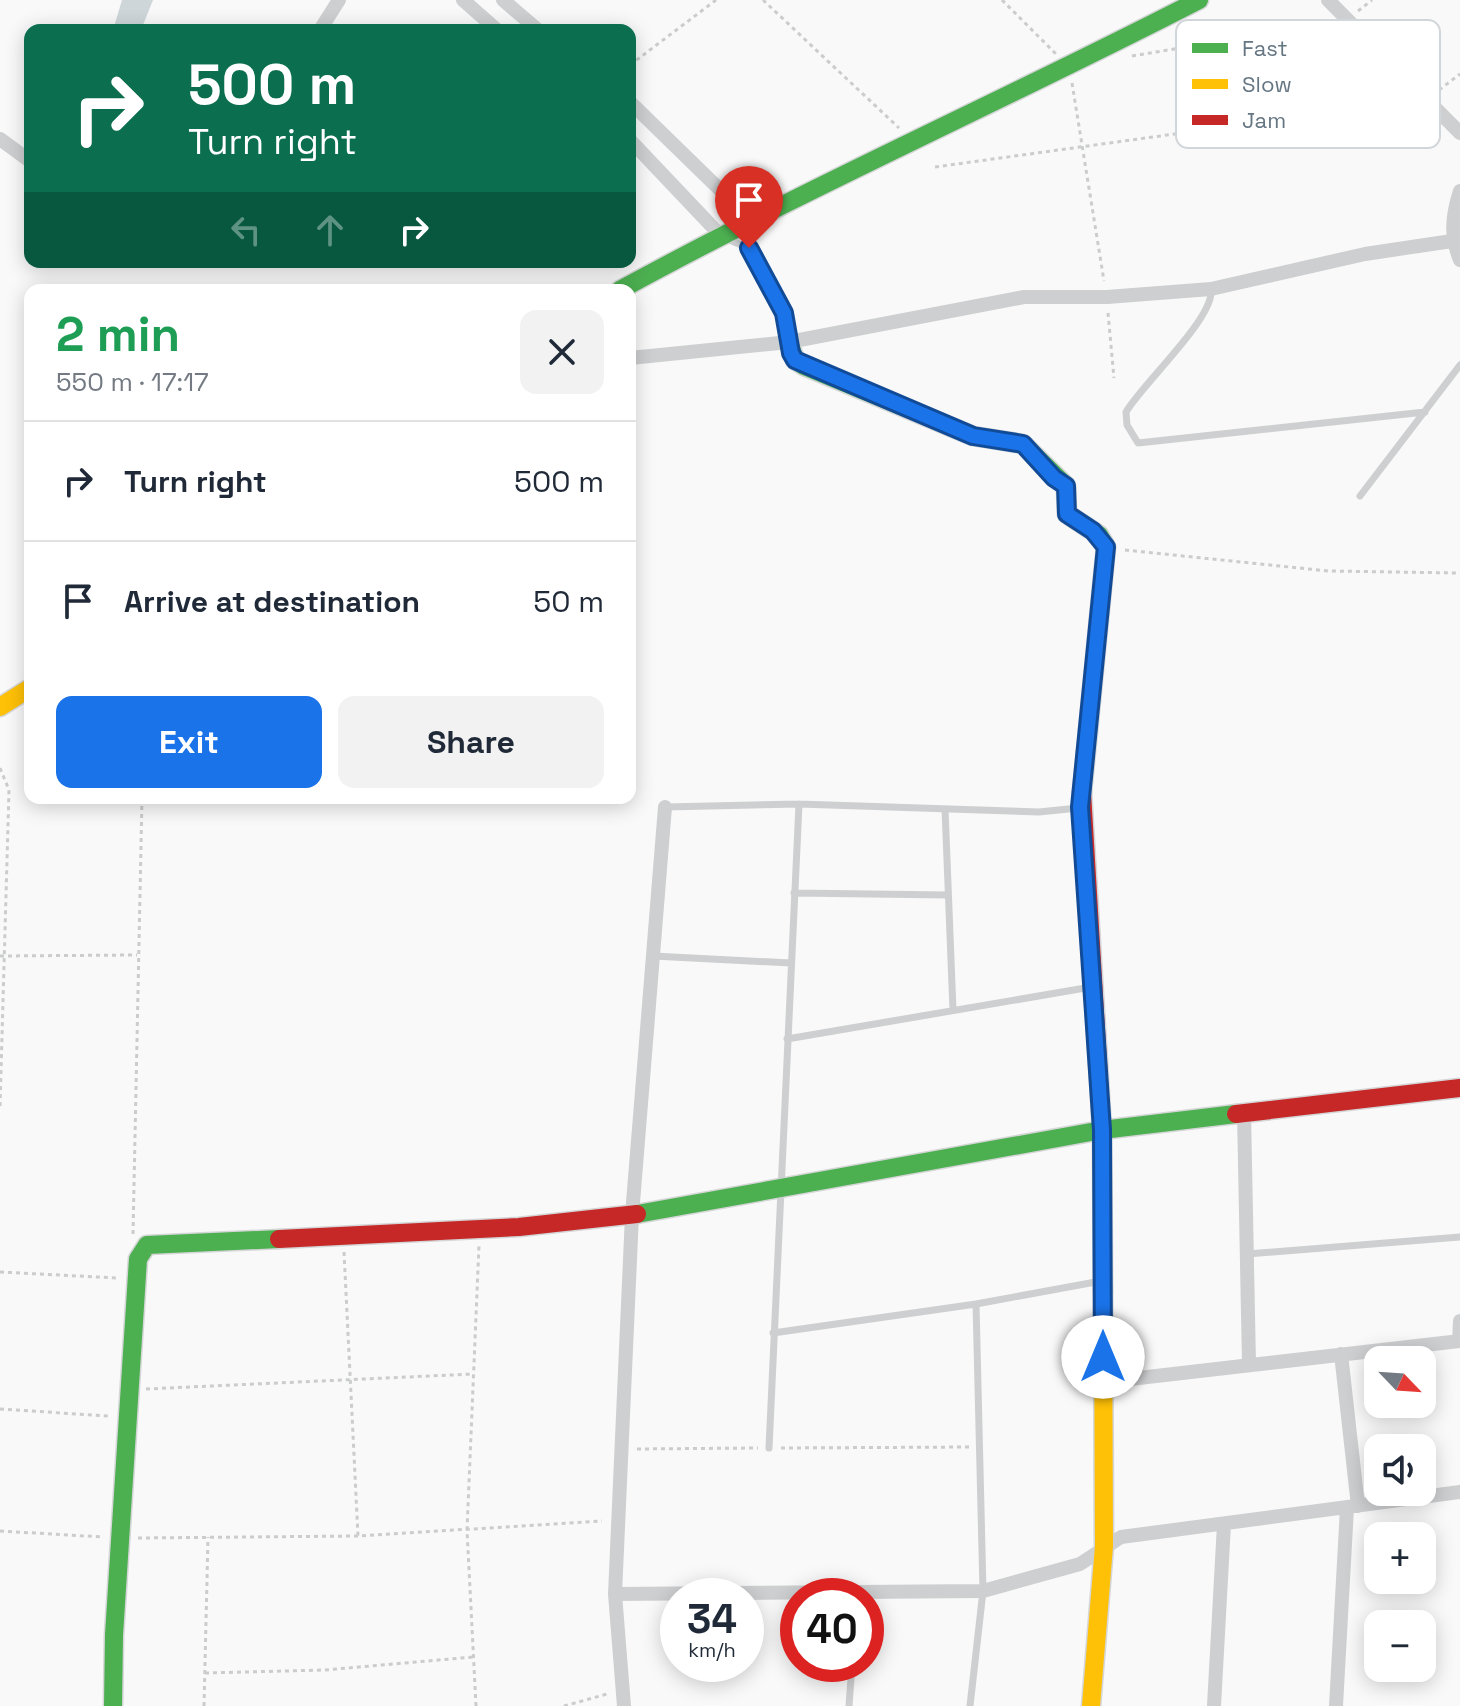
<!DOCTYPE html>
<meta charset="utf-8">
<style>
body{margin:0;font-family:"Space Grotesk",sans-serif;background:#f2f2f3;color:#1f2937;height:100vh;display:flex;flex-direction:column;font-size:30px;white-space:nowrap}
*{box-sizing:border-box;margin:0}
p{font-size:26px;color:#747a83}
.icon{flex:none;width:44px;height:44px;fill:none;stroke:currentColor;stroke-width:2;stroke-linecap:round;stroke-linejoin:round}
.map{position:relative;flex:1;overflow:hidden}
.side{position:absolute;left:24px;top:284px;width:612px;height:520px;display:flex;flex-direction:column;background:#fff;border-radius:16px;box-shadow:0 4px 20px #0003}
.side>*{flex:none}
.guide{position:absolute;left:24px;top:24px;width:612px;height:244px;border-radius:16px;box-shadow:0 4px 20px #0003;background:#0b6e4f;color:#fff;overflow:hidden}
.needle{width:52px;rotate:115deg}
.controls{position:absolute;left:1364px;top:1346px;display:grid;gap:16px}
.controls a{display:grid;place-items:center;width:72px;height:72px;border-radius:16px;background:#fff;box-shadow:0 4px 20px #0003;font-size:40px}
.speed{position:absolute;left:660px;top:1578px;display:flex;gap:16px;font-size:40px;font-weight:700;text-align:center}
.speed>*{display:grid;place-content:center;width:104px;height:104px;border-radius:50%;background:#fff;box-shadow:0 4px 20px #0003;line-height:1}
.speed small{font-size:20px;font-weight:400}
.speed .limit{border:12px solid #d22;background:#fff;color:#111}
.pin{position:absolute;display:grid;place-items:center;width:68px;height:68px;color:#fff;margin:-82px -34px;border-radius:50% 50% 50% 0;rotate:-45deg;box-shadow:0 0 8px #0007}
.pin .icon{rotate:45deg}
.me{position:absolute;width:88px;margin:-44px;rotate:0deg;stroke-linejoin:round;filter:drop-shadow(0 0 6px #0008)}
.turn{display:flex;align-items:center;gap:28px;height:168px;padding:0 32px;font-size:36px}
.turn .icon{width:104px;height:104px;stroke-width:2.5}
.turn b{display:block;font-size:56px;line-height:68px}
.lanes{display:flex;align-items:center;height:76px;padding:0 32px;background:#0003;justify-content:center;gap:40px;direction:ltr}
.lanes .off{opacity:.35}
.round{display:grid;place-items:center;flex:none;width:84px;height:84px;border-radius:16px;background:#f2f2f3}
.head{display:flex;align-items:center;justify-content:space-between;height:136px;padding:0 32px}
h1{font-size:48px;font-weight:600;line-height:60px;color:#1e9e55}
.button{display:flex;gap:16px;margin-top:auto;padding:16px 32px}
.button a{flex:1;height:92px;border-radius:16px;background:#1a73e8;color:#fff;font-size:32px;font-weight:600;line-height:92px;text-align:center}
.button a+a{background:#f2f2f3;color:#1f2937}
ul{padding:0;list-style:none}
li{display:flex;align-items:center;gap:24px;height:120px;padding:0 32px;border-top:2px solid #e0e1e3}
li div{flex:1}
li b{display:block;font-size:30px}
li em{font-style:normal}
.map>svg:first-child{display:block}
.water{fill:#ced6d9}
.lines{fill:none;stroke-linecap:round;stroke-linejoin:round}
.fast-casing{stroke:#d5d6d7;stroke-width:21}
.slow-casing{stroke:#d5d6d7;stroke-width:21}
.jam-casing{stroke:#d5d6d7;stroke-width:21}
.path{stroke:#cbcccd;stroke-width:3;stroke-dasharray:4 4;stroke-linecap:butt}
.lane{stroke:#cecfd0;stroke-width:7}
.street{stroke:#cecfd0;stroke-width:14}
.fast{stroke:#4caf50;stroke-width:18}
.slow{stroke:#ffc107;stroke-width:18}
.jam{stroke:#c62828;stroke-width:18}
.route-casing{stroke:#114b97;stroke-width:20}
.route{stroke:#1a73e8;stroke-width:14}
.key{fill:#fff;stroke:#d1d6da;stroke-width:2}
.key-label{font-size:22px;fill:#657683}
</style>
<div class="map">
<svg width="1460" height="1706" viewBox="0 0 1460 1706">
<rect width="100%" height="100%" fill="#f9f9f9"/>
<path class="water" d="M 122,0 L 153,0 L 141,30 L 113,30 Z"/>
<g class="lines">
<defs>
<path id="fast" d="M 620,290 C 810,186 1007,99 1199,0
M 789,342 L 795,360 L 804,366 L 973,436 L 1023,444 L 1066,486 L 1067,514 L 1099,535 L 1106,547 L 1082,792
M 637,1214 L 1102,1130 L 1236,1114
M 113,1706 L 114,1635 L 138,1259 L 147,1245 L 279,1239"/>
<path id="slow" d="M 0,707 L 30,688
M 1091,1706 L 1104,1546 L 1103,1291"/>
<path id="jam" d="M 1082,792 L 1102,1130 L 1103,1291
M 1236,1114 L 1460,1088
M 279,1239 L 519,1227 L 637,1214"/>
</defs>
<use href="#fast" class="fast-casing"/>
<use href="#slow" class="slow-casing"/>
<use href="#jam" class="jam-casing"/>
<path class="path" d="M 763,0 L 899,128
M 1002,0 L 1056,54
M 1358,11 L 1372,0
M 1132,56 L 1330,23
M 630,65 L 716,0
M 1072,83 L 1104,281
M 1439,90 L 1460,74
M 935,167 L 1407,102
M 1108,313 L 1114,378
M 1125,550 L 1328,571 L 1460,573
M 0,768 L 9,790 L 0,1107
M 0,956 L 137,955
M 133,1234 L 142,798
M 344,1252 L 358,1536
M 0,1272 L 117,1278
M 146,1389 L 473,1374
M 0,1409 L 108,1416
M 781,1448 L 970,1447
M 637,1449 L 758,1448
M 0,1531 L 103,1537
M 138,1538 L 358,1536 L 602,1521
M 205,1673 L 325,1670 L 473,1657
M 204,1706 L 208,1537
M 476,1706 L 467,1530 L 479,1245
M 564,1706 L 607,1694"/>
<path class="lane" d="M 724,238 L 749,248 L 784,313 L 789,341
M 1211,289 C 1215,318 1142,384 1126,412 L 1127,425 L 1138,443 L 1425,412
M 1360,496 L 1460,365
M 665,807 L 799,804 L 1039,812 L 1078,808
M 945,809 L 953,1010
M 794,893 L 948,895
M 653,956 L 791,963
M 787,1039 L 1091,987
M 1247,1254 L 1460,1237
M 773,1333 L 976,1304 L 1101,1281
M 769,1448 L 799,804
M 849,1706 L 852,1664
M 970,1706 L 983,1591 L 976,1304"/>
<path class="street" d="M 463,0 L 497,30
M 503,0 L 538,30
M 1328,0 L 1460,133
M 320,30 L 339,0
M 630,102 L 750,219
M 0,139 L 30,161
M 630,140 L 722,237
M 1460,191 C 1452,216 1450,236 1460,260
M 630,358 L 789,342 L 1024,297 L 1107,297 L 1211,289 L 1365,254 L 1452,241
M 1244,1113 L 1249,1364
M 1459,1341 L 1460,1321
M 1341,1354 L 1358,1506
M 1104,1382 L 1460,1341
M 615,1594 L 983,1591 L 1080,1564 L 1121,1537 L 1460,1492
M 624,1706 L 615,1594 L 632,1215 L 665,807
M 1214,1706 L 1224,1524
M 1336,1706 L 1347,1508"/>
<use href="#fast" class="fast"/>
<use href="#slow" class="slow"/>
<use href="#jam" class="jam"/>
</g>
<g class="lines">
<defs>
<path id="route" d="M 749,248 L 784,313 L 791,353 L 795,360 L 973,436 L 1023,444 L 1054,478 L 1066,486 L 1067,514 L 1093,531 L 1106,547 L 1080,807 L 1102,1130 L 1103,1357"/>
</defs>
<use href="#route" class="route-casing"/>
<use href="#route" class="route"/>
</g>
<rect x="1176" y="20" width="264" height="128" rx="12" class="key"/>
<rect x="1192" y="43" width="36" height="10" fill="#4caf50"/>
<rect x="1192" y="79" width="36" height="10" fill="#ffc107"/>
<rect x="1192" y="115" width="36" height="10" fill="#c62828"/>
<g class="key-label">
<text x="1242" y="56">Fast</text>
<text x="1242" y="92">Slow</text>
<text x="1242" y="128">Jam</text>
</g>
</svg>
<div class="controls">
<a><svg class="needle" viewBox="-14 -14 28 28"><path d="M0-13l5 13h-10z" fill="#e53935"/><path d="M0 13l5-13h-10z" fill="#747a83"/></svg></a>
<a><svg class="icon" aria-label="sound" viewBox="0 0 24 24"><path d="M4 9h4l5-4v14l-5-4H4zM17 9q2 3 0 6"/></svg></a>
<a>+</a>
<a>−</a>
</div>
<div class="speed"><div>34<small>km/h</small></div><div class="limit">40</div></div>
<div class="pin" style="left:749px;top:248px;background:#d93025"><svg class="icon" aria-label="arrive" viewBox="0 0 24 24"><path d="M6 21V4h12l-3 4 3 4H6"/></svg></div>
<svg class="me" style="left:1103px;top:1357px" viewBox="-20 -20 40 40"><circle r="19" fill="#fff"/><path d="M0-13L10 11 0 6-10 11z" fill="#1a73e8"/></svg>
<div class="guide">
<div class="turn"><svg class="icon" aria-label="right" viewBox="0 0 24 24"><path d="M7 20v-9h11M14 6l5 5-5 5"/></svg><div><b>500 m</b>Turn right</div></div>
<div class="lanes"><svg class="icon off" aria-label="left" viewBox="0 0 24 24"><path d="M17 20v-9H6M10 6l-5 5 5 5"/></svg><svg class="icon off" aria-label="ahead" viewBox="0 0 24 24"><path d="M12 20V5M6 11l6-6 6 6"/></svg><svg class="icon" aria-label="right" viewBox="0 0 24 24"><path d="M7 20v-9h11M14 6l5 5-5 5"/></svg></div>
</div>
<section class="side">
<div class="head"><div><h1>2 min</h1><p>550 m · 17:17</p></div><a class="round"><svg class="icon" aria-label="close" viewBox="0 0 24 24"><path d="M6 6l12 12M18 6L6 18"/></svg></a></div>
<ul>
<li><svg class="icon" aria-label="right" viewBox="0 0 24 24"><path d="M7 20v-9h11M14 6l5 5-5 5"/></svg><div><b>Turn right</b></div><em>500 m</em></li>
<li><svg class="icon" aria-label="arrive" viewBox="0 0 24 24"><path d="M6 21V4h12l-3 4 3 4H6"/></svg><div><b>Arrive at destination</b></div><em>50 m</em></li>
</ul>
<div class="button"><a>Exit</a><a>Share</a></div>
</section>
</div>
